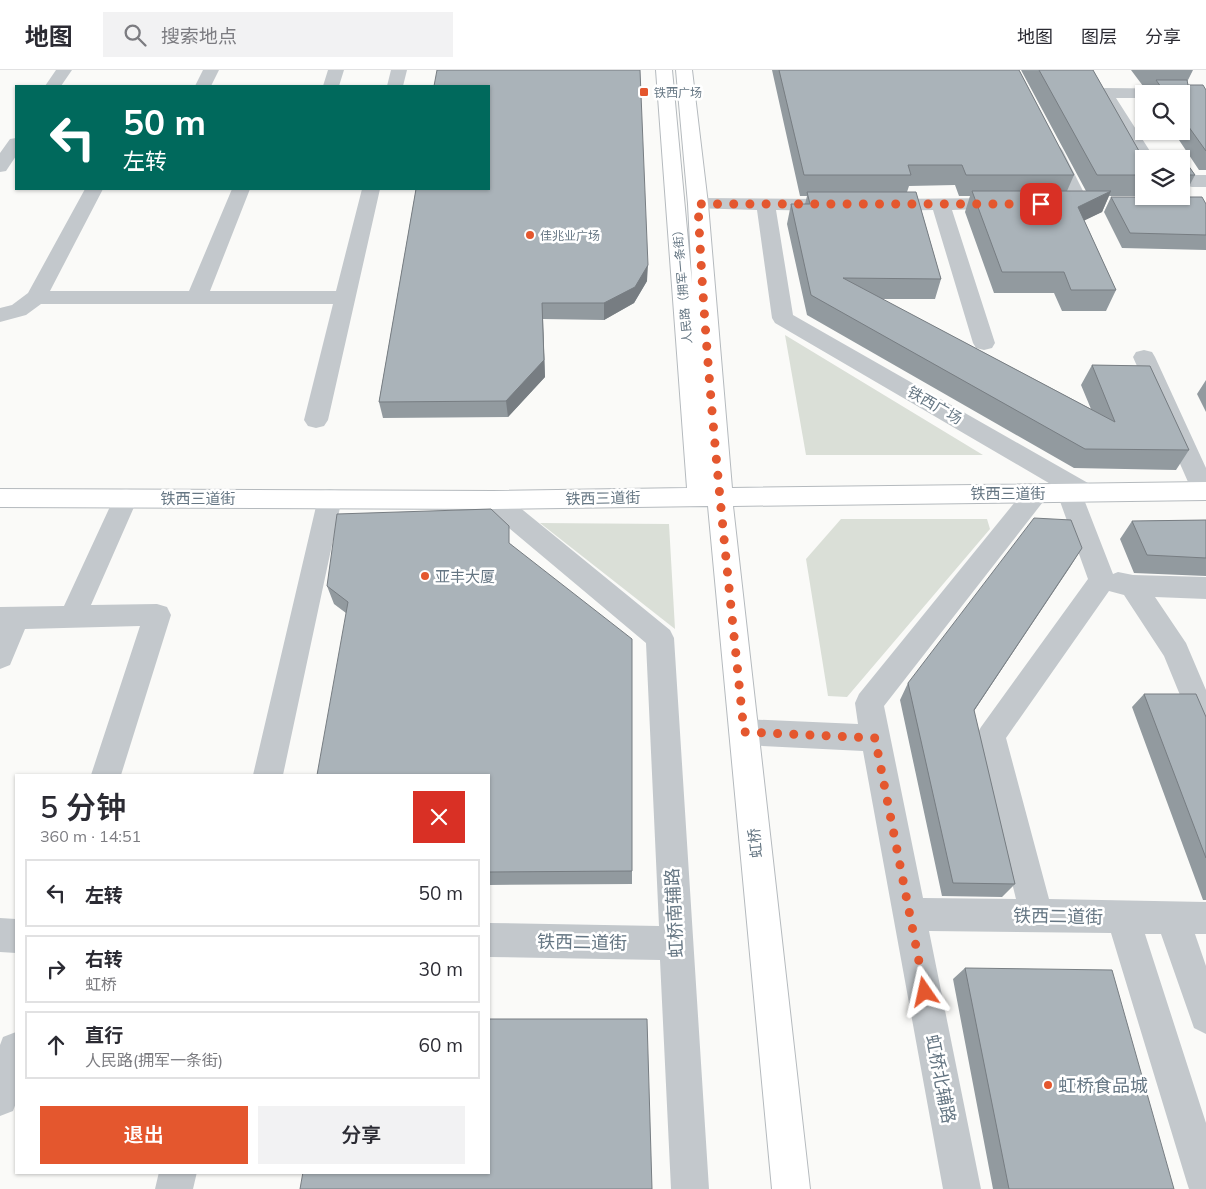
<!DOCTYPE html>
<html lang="zh">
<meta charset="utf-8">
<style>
body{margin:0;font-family:Mulish,"Noto Sans SC",sans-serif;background:#f2f2f3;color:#2b2b33;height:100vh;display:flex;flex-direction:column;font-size:19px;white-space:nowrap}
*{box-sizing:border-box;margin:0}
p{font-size:16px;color:#7c7c81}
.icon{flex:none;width:28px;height:28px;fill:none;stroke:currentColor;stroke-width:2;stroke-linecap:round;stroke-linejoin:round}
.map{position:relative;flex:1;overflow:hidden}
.panel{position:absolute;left:15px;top:704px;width:475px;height:400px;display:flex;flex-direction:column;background:#fff;border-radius:0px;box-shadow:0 1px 4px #0004}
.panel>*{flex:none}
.hud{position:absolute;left:15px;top:15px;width:475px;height:105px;border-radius:0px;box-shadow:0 1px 4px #0004;background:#00695c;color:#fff;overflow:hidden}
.controls{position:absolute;left:1135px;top:15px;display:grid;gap:10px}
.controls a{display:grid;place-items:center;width:55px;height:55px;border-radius:0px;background:#fff;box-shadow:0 1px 4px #0004;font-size:25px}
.pin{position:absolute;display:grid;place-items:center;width:42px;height:42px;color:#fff;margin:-21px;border-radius:10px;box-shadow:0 2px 8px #0006}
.me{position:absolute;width:55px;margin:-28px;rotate:349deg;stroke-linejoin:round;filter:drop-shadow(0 0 4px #0008)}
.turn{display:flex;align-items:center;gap:18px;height:105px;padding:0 25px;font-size:22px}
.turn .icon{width:65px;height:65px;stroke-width:2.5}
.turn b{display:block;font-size:35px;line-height:42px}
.round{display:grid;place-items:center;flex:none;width:52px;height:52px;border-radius:0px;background:#f2f2f3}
.summary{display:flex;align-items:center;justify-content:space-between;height:85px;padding:0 25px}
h1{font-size:30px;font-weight:600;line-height:38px}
.primary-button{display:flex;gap:10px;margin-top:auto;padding:10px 25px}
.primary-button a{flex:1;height:58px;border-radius:0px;background:#e4572e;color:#fff;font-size:20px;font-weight:600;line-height:58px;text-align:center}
.primary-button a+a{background:#f2f2f3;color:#2b2b33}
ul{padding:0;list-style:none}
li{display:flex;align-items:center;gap:15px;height:68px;margin:0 10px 8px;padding:0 15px;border:2px solid #e1e1e2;border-radius:0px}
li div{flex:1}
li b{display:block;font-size:19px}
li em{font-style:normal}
header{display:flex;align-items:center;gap:30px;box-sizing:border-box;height:70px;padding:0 25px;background:#fff;border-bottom:1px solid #e1e1e2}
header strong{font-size:24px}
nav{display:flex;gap:28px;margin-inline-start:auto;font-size:18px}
.search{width:350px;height:45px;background:#f2f2f3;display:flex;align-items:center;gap:12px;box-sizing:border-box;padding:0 18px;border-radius:0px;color:#7c7c81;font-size:19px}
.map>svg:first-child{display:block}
.green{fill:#dadfd7}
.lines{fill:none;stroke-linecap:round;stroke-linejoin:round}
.major-casing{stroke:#b5babe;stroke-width:2}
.minor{fill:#c3c8cc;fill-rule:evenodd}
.major{fill:#fff;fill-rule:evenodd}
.wall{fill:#929a9f}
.shaded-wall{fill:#777d82}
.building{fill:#aab3b9;stroke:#777d82}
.route{stroke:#e4572e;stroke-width:9;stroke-dasharray:0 16.2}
.poi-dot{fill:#e4572e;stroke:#fff;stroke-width:2}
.labels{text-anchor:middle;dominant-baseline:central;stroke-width:5;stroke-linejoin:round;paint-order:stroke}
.far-poi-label{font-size:12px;fill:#657683;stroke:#fff;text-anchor:start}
.far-street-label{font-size:12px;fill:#657683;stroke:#fff}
.street-label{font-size:15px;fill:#657683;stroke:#fff}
.poi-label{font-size:15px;fill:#657683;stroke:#fff;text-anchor:start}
.near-street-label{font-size:18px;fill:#657683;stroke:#fff}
.near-poi-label{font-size:18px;fill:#657683;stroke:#fff;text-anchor:start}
</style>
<header>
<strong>地图</strong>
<div class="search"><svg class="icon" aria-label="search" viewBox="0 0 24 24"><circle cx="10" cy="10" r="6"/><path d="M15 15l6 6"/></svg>搜索地点</div>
<nav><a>地图</a><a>图层</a><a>分享</a></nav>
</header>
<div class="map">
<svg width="1206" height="1119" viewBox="0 0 1206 1119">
<rect width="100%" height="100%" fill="#fafaf8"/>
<path class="green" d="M 785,265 L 983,385 L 806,385 Z
M 841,449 L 987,449 L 990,459 L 847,627 L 828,626 L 806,489 Z
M 540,453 L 669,454 L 675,559 Z"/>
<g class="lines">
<defs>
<path id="major" d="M 656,0 L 672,0 L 692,213 L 688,134 L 676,0 L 692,0 L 708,134 L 732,418 L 1206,412 L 1206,430 L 733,436 L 810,1119 L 772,1119 L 708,436 L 493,439 L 0,437 L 0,419 L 493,421 L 687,418 Z"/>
</defs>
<use href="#major" class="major-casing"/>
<path class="minor" d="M 56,0 L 72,0 L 61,16 L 45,16 Z
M 203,0 L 219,0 L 211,16 L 195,16 Z
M 328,0 L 344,0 L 339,16 L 323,16 Z
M 391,0 L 407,0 L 403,16 L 387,16 Z
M 1104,18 L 1206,19 L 1206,29 L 1181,29 L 1181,24 L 1144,24 L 1144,28 L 1116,28 L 1155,89 L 1144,89 L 1144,94 L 1140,93 L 1137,89 L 1096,23 L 1098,19 Z
M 16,68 L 16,86 L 6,101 L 0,102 L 0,83 L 10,69 Z
M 1054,76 L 1060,77 L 1063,81 L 1089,133 L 1087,137 L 1080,139 L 1073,137 L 1045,81 L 1048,77 Z
M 1181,103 L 1193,105 L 1206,105 L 1206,117 L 1192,117 L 1181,114 Z
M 85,119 L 103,119 L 50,221 L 189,221 L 232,119 L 250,119 L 210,221 L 336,221 L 362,119 L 380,119 L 328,350 L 324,356 L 316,358 L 308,356 L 304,350 L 333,234 L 41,234 L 26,245 L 0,252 L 0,238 L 12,235 L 28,223 Z
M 698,128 L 827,129 L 834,131 L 837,135 L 834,139 L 827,141 L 776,140 L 793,245 L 1095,417 L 1098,423 L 1095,429 L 1085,432 L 1113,504 L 1118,502 L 1133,505 L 1206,507 L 1206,529 L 1155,527 L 1186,573 L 1206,620 L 1206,668 L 1196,664 L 1164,586 L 1124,525 L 1109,521 L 1006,668 L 1049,829 L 1206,832 L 1206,864 L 1195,864 L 1206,896 L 1206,964 L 1194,958 L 1161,864 L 1145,864 L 1206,1053 L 1206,1119 L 1189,1119 L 1187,1113 L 1111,863 L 929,861 L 981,1119 L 943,1119 L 863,681 L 744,675 L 734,671 L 729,662 L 734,653 L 744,649 L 858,654 L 855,633 L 859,624 L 1028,416 L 1037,413 L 1046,416 L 1049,422 L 1046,428 L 884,636 L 923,828 L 1016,829 L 976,666 L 981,657 L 1088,509 L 1057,423 L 1059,419 L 775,253 L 772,248 L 757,140 L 691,138 L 688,134 L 691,130 Z
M 1004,128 L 1011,130 L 1014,134 L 1011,138 L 952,140 L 995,273 L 992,278 L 984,280 L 976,278 L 973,273 L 933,140 L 882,141 L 875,139 L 872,135 L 875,131 L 882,129 Z
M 1144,280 L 1152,282 L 1155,287 L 1206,398 L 1206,430 L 1195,427 L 1192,421 L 1133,287 L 1136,282 Z
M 126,419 L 135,421 L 138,428 L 91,535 L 157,534 L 167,537 L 171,545 L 121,705 L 91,705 L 140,556 L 25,559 L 10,595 L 0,599 L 0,537 L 64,536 L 114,428 L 117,421 Z
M 330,419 L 339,421 L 342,428 L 283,705 L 253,705 L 318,428 L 321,421 Z
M 493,421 L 502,423 L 670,560 L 674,568 L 709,1119 L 671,1119 L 660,890 L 489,887 L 489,853 L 659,856 L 646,573 L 484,437 L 481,430 L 484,423 Z
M 0,848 L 16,849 L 16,883 L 0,882 Z
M 16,962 L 16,1033 L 13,1041 L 0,1046 L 0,975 L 3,967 Z
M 159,1102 L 197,1102 L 193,1119 L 155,1119 Z"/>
<use href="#major" class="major"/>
</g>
<path class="wall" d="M 772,0 L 1019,0 L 1074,105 L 1067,121 L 1086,121 L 1021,0 L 1093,0 L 1143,88 L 1183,88 L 1195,105 L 1184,126 L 1181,126 L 1181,89 L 1144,89 L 1144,126 L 1109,126 L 1102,142 L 1084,150 L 1116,220 L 1106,241 L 1062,241 L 1054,223 L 994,223 L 965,142 L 970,126 L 959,126 L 955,115 L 909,116 L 907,122 L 916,122 L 941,209 L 935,229 L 882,229 L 1091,339 L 1081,315 L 1092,295 L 1150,296 L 1189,380 L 1176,400 L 1074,398 L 807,245 L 787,154 L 791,134 L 805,134 L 807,126 L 800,126 Z
M 1131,0 L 1193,0 L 1187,12 L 1188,15 L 1206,20 L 1206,100 L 1199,100 L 1173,61 L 1181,61 L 1181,24 L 1150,24 L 1153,17 L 1143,16 Z
M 416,119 L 647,211 L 634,233 L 604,250 L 543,249 L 545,307 L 508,347 L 383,348 L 379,332 Z
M 1111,127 L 1206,134 L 1206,180 L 1122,178 L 1104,142 Z
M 1206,310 L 1206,342 L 1197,324 Z
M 1206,450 L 1206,506 L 1134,503 L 1120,469 L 1132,451 Z
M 511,474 L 632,801 L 632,814 L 489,815 L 489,705 L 346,543 L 334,534 L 327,516 Z
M 1082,478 L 974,641 L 1015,814 L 1002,827 L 942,826 L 900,630 L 908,613 Z
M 1144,624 L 1206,647 L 1206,830 L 1203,830 L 1132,637 Z
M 965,898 L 1174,1119 L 993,1119 L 953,909 Z"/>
<path class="shaded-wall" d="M 1111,121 L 1102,142 L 1069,158 L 1078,137 Z
M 648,195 L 647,211 L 634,233 L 604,250 L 604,233 Z
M 542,233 L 545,307 L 508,347 L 506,331 Z
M 1082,478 L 1070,497 L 963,657 L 974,640 Z"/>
<path class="building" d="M 437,0 L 640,0 L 648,195 L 635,217 L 604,233 L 542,233 L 544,290 L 506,331 L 379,332 L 416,119 L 489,119 L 489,16 L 434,16 Z
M 779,0 L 1019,0 L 1074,105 L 966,105 L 962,95 L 908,95 L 911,105 L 804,105 Z
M 1039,0 L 1093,0 L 1143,88 L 1183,88 L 1195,105 L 1181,105 L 1181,89 L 1144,89 L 1144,105 L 1097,105 Z
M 1156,10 L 1187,10 L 1188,15 L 1203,15 L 1206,20 L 1206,81 L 1181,46 L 1181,24 L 1166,24 Z
M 972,121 L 1111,121 L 1078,137 L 1116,220 L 1071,220 L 1064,202 L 1002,202 Z
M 807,122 L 916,122 L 941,209 L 843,208 L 1115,352 L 1092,295 L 1150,296 L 1189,380 L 1085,379 L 811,225 L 791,134 L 810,134 Z
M 1111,127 L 1202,127 L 1206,134 L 1206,165 L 1130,163 Z
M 491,439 L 509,456 L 509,473 L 632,569 L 632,801 L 489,802 L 489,705 L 317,705 L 348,532 L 327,516 L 337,444 Z
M 1034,448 L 1071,450 L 1082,478 L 974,640 L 1015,814 L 953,813 L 908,613 Z
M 1206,450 L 1206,488 L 1147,485 L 1132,451 Z
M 1144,624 L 1196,624 L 1206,647 L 1206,788 Z
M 965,898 L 1112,900 L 1174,1119 L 1009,1119 Z
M 489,949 L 647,949 L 652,1119 L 300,1119 L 303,1102 L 489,1102 Z"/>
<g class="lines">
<path class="route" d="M 925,922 L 875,668 L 744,662 C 726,487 706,311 698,134 L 1041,134"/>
</g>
<g class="poi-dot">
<rect x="639" y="17" width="10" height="10" rx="2.5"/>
<circle cx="530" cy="165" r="5"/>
<circle cx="425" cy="506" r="5"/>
<circle cx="1048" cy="1015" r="5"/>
</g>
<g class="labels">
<g class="far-poi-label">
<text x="654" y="22">铁西广场</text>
<text x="540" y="165">佳兆业广场</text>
</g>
<g class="far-street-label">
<text transform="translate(682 214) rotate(-95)">人民路（拥军一条街）</text>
</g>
<g class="street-label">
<text transform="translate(935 335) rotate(30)">铁西广场</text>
<text x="1008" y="423">铁西三道街</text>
<text x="198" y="428">铁西三道街</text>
<text transform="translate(603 428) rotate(-1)">铁西三道街</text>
<text transform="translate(755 773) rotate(-96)">虹桥</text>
</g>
<g class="poi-label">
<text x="435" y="506">亚丰大厦</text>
</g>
<g class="near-street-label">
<text transform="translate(674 843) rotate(-93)">虹桥南辅路</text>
<text transform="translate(1058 846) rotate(1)">铁西二道街</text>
<text transform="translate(582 872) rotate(1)">铁西二道街</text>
<text transform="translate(941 1009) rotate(79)">虹桥北辅路</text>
</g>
<g class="near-poi-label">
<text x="1058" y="1015">虹桥食品城</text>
</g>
</g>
</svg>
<div class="controls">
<a><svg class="icon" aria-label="search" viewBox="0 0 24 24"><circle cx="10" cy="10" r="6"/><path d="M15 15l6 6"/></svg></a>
<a><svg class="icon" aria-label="layers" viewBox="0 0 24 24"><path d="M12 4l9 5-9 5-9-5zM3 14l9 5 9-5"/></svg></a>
</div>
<div class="pin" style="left:1041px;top:134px;background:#d93025"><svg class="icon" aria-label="arrive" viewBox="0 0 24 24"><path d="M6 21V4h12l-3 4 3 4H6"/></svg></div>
<svg class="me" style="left:925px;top:922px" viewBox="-20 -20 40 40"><path d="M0-17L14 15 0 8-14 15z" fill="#e4572e" stroke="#fff" stroke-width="4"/></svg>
<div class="hud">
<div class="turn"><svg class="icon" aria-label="left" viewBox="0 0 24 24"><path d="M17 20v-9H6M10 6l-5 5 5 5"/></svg><div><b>50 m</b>左转</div></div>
</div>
<section class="panel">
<div class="summary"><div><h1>5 分钟</h1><p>360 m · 14:51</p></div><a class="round" style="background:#d93025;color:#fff"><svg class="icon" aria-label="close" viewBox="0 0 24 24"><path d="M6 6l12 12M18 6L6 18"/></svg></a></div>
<ul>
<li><svg class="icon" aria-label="left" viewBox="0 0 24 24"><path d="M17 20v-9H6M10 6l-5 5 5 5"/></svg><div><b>左转</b></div><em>50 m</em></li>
<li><svg class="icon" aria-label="right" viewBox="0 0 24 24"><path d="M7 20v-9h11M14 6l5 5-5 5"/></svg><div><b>右转</b><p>虹桥</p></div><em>30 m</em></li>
<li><svg class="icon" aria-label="ahead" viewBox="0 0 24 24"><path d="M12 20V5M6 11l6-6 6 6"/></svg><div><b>直行</b><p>人民路(拥军一条街)</p></div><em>60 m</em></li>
</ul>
<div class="primary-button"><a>退出</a><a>分享</a></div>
</section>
</div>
